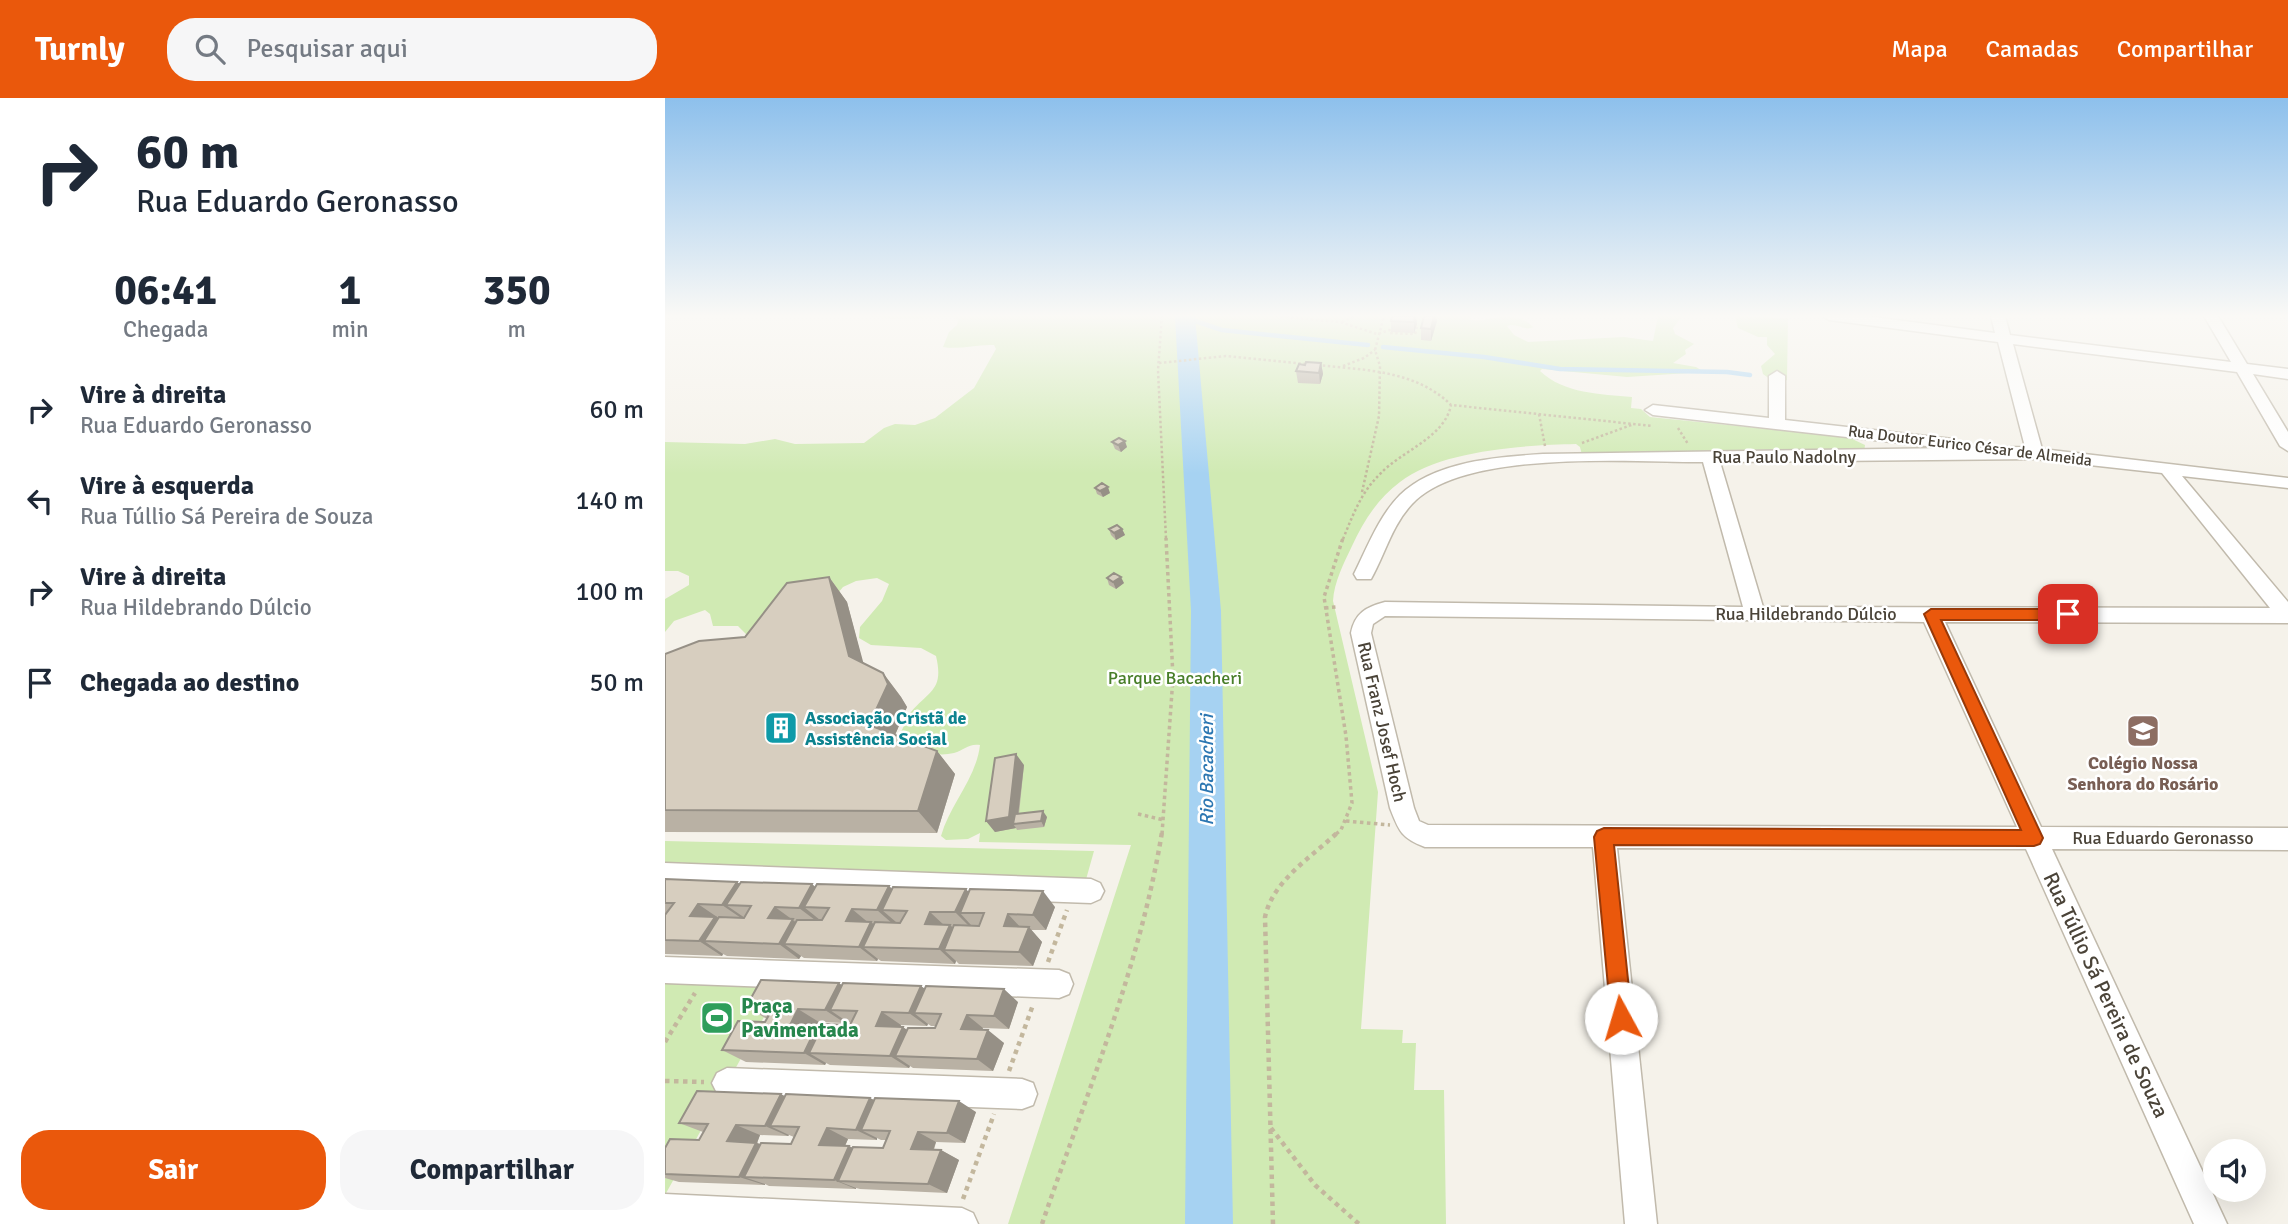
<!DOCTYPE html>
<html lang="pt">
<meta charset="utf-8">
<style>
body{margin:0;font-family:Signika,sans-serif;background:#f6f6f7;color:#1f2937;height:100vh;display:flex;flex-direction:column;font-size:26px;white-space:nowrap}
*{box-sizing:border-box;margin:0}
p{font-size:23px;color:#747a83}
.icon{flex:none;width:38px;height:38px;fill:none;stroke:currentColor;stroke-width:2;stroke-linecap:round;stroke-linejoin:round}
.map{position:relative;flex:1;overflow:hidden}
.panel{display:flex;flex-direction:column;background:#fff;width:665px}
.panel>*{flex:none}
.hud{background:#fff;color:#1f2937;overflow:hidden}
.buttons{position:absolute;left:1538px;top:1041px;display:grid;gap:14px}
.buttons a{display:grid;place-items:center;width:63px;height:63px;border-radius:50%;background:#fff;box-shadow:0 7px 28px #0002;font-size:35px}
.pin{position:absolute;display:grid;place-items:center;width:60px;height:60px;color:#fff;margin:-30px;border-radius:14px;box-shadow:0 4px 10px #0006}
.me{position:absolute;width:77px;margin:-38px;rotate:354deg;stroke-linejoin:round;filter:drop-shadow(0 0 5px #0008)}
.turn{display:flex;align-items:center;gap:24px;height:147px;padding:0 21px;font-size:32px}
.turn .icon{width:91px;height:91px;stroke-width:2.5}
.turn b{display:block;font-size:49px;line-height:60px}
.eta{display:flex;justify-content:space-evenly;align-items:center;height:119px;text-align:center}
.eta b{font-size:42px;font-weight:800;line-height:49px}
.cta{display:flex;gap:14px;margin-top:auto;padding:14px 21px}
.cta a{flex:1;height:80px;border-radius:28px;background:#ea580c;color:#fff;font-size:28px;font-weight:800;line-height:80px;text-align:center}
.cta a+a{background:#f6f6f7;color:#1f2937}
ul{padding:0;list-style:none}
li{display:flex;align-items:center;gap:21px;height:91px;padding:0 21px}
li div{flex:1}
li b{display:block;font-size:26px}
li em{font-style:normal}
header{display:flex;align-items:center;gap:42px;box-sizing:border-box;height:98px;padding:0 35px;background:#ea580c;color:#fff}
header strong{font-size:33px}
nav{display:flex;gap:38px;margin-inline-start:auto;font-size:24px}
.search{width:490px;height:63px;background:#f6f6f7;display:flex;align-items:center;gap:18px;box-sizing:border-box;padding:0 24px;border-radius:28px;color:#747a83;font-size:26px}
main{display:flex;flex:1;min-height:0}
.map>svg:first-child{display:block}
.green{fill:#d0eab3}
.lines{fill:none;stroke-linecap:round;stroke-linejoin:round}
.stream{stroke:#a6d2f2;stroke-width:4.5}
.river{fill:#a6d2f2;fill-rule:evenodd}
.minor-casing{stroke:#c1baac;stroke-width:3}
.path-far2{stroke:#c3b79d;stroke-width:2.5;stroke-dasharray:2.5 2.5;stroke-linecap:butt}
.path-far1{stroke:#c3b79d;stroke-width:3.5;stroke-dasharray:3.5 3.5;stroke-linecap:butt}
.path{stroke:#c3b79d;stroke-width:4.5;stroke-dasharray:4.5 4.5;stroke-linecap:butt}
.minor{fill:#fff;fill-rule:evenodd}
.wall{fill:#b9b1a4;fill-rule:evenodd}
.shaded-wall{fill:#969086}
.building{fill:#d7cebf;stroke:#969086;stroke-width:2}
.route{fill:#ea580c;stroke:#983908;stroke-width:2}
.labels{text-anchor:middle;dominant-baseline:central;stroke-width:5;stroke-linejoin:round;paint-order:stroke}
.far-street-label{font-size:16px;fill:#4a4338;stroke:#fff}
.street-label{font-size:18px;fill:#4a4338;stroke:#fff}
.park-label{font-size:18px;fill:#487e29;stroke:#fff}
.culture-label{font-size:18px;font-weight:bold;fill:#0d838f;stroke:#fff;text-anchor:start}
.education-label{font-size:18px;font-weight:bold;fill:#785e54;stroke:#fff}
.water-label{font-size:19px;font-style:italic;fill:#2c77b2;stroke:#fff}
.near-street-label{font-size:21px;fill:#4a4338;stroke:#fff}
.near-leisure-label{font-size:21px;font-weight:bold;fill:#27864d;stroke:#fff;text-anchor:start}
</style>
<header>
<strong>Turnly</strong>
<div class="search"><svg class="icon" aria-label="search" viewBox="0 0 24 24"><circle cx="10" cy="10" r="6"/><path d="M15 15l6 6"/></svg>Pesquisar aqui</div>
<nav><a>Mapa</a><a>Camadas</a><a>Compartilhar</a></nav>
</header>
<main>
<section class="panel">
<div class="hud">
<div class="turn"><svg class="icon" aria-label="right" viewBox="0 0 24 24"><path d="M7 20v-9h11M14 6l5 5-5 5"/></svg><div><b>60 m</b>Rua Eduardo Geronasso</div></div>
</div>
<div class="eta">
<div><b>06:41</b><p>Chegada</p></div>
<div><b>1</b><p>min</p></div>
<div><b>350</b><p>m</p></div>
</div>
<ul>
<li><svg class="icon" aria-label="right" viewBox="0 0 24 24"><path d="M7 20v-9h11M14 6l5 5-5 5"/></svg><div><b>Vire à direita</b><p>Rua Eduardo Geronasso</p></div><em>60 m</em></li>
<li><svg class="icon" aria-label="left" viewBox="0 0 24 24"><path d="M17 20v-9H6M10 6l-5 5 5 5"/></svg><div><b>Vire à esquerda</b><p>Rua Túllio Sá Pereira de Souza</p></div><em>140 m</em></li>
<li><svg class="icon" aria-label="right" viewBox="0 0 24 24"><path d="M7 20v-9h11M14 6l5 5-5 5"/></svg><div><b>Vire à direita</b><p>Rua Hildebrando Dúlcio</p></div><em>100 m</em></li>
<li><svg class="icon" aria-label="arrive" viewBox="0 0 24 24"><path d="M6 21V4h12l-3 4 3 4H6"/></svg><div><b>Chegada ao destino</b></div><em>50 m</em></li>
</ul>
<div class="cta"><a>Sair</a><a>Compartilhar</a></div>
</section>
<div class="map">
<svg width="1623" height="1126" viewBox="0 0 1623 1126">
<rect width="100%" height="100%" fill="#f5f2ea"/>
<path class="green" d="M 200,218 L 807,218 L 804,221 C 820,228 844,206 868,229 C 860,234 852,224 842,228 L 849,237 L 863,244 L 959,239 L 988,243 L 993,218 L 1017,218 L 1008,230 L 1010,236 L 1029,246 L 1020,252 L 1021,256 L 1008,265 L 1031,269 L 1039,274 L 962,279 L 877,271 L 875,273 C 899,296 936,296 967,299 L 966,310 L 976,311 L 985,319 L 1183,339 L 1200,347 L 1199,354 L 1179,357 L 1176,351 L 1064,352 L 1065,358 L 917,357 L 915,349 L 911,346 C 861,347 775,352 735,384 C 713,400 698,424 687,448 C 679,465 669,484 668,503 L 713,694 L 696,931 L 738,932 L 737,945 L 751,945 L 749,992 L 779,992 L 781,1126 L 343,1126 L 466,747 L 314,744 L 315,735 L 303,741 L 281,742 L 276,738 C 285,706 311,681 315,647 C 304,645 299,652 289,655 C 269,660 246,652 236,634 C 239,628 242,620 246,614 C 265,592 279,592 271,558 L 256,550 L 206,547 L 194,540 L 195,529 L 217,503 L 224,486 L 212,480 L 191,483 L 178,489 L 166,503 L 87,550 L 82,537 L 73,528 L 48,528 L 45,516 L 40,512 L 9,523 L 0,534 L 0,501 L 24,487 L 24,478 L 13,473 L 0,473 L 0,344 L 80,346 L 110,341 L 130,346 L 199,345 L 219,330 L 230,326 L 250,327 L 270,320 L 309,290 L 331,251 L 329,247 C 311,246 295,252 278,249 L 284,234 L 292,227 L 293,222 L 288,219 L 229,221 Z
M 1070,218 L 1123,220 L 1122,282 C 1112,287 1106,282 1098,276 L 1096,268 L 1110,256 L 1102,247 L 1102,239 L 1093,239 L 1073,230 Z
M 0,743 L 429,753 L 420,785 L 0,767 Z
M 0,872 L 123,876 L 0,1097 Z"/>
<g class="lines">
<path class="stream" d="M 521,220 L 557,232 L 703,247
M 718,249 L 819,259 L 895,271 L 1062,274 L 1085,277"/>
<path class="river" d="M 510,218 L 530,218 L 556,513 L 568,1126 L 520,1126 L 526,513 Z"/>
<defs>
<path id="minor" d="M 1157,218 L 1201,218 L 1330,235 L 1326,218 L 1340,218 L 1345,237 L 1566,264 L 1539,218 L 1553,218 L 1582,266 L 1623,271 L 1623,281 L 1588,276 L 1623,334 L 1623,353 L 1615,348 L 1572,274 L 1348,246 L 1377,351 L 1623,380 L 1623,390 L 1517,378 L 1623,504 L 1623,525 L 1280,524 L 1376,729 L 1623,730 L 1623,752 L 1387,751 L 1562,1126 L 1529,1126 L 1361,751 L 952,750 L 992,1126 L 960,1126 L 928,749 L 760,749 C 736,740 734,733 725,710 L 686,535 C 690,515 701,509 720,504 L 1078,509 L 1038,364 C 966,364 798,351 747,406 C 727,427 720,456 706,481 L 692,481 L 689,476 C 702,450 714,418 735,397 C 770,363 832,359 878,356 L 1360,349 L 1333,244 L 1164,222 ZM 1370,361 L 1497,375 L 1605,510 L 1098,509 L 1055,364 ZM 720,518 L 1259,524 L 1352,729 L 763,727 L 754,723 L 749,710 L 706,535 L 708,526 Z
M 1112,273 L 1120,278 L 1120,322 L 1288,341 L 1296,346 L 1288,351 L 988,317 L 980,312 L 988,307 L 1104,320 L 1104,278 Z
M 0,765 L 426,781 L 435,785 L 439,793 L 435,801 L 426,805 L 0,789 Z
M 0,859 L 394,872 L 404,876 L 408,886 L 404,896 L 394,900 L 0,885 Z
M 62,970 L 357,981 L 368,985 L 372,996 L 368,1007 L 357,1011 L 62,1000 L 52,995 L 47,985 L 52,975 Z
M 0,1096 L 297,1110 L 308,1115 L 313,1126 L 0,1126 Z"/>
</defs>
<use href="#minor" class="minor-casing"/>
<path class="path-far2" d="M 497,218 L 493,272 L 501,441
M 611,218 L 675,224 L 712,236 L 725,232 L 725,235 L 750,236 L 752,229
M 677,224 L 690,218
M 494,265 L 561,258 L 642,266
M 653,267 C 698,272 751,272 786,307 L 988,328
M 678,268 L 699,260 L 710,252
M 874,316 L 880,348
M 1013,330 L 1023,346
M 917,345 L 969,326
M 697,394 L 714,318 L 715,268 L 710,252 L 719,218
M 678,441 C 688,417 696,394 716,375 C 737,353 780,339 786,307"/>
<path class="path-far1" d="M 660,510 L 671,509
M 473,716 L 499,722
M 681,723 L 725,727
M 497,736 L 508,579 L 501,440
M 671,736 L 676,732 L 687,705 L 681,638 L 659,499 L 678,440"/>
<path class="path" d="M 383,864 L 402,812
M 0,944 L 30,895
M 344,973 L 368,907
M 0,983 L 39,984
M 606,1030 L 650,1087 L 694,1126
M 298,1101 L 329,1016
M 377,1126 C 421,997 475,869 497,734
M 608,1126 L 600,819 C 608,782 647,759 673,734"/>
<use href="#minor" class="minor"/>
</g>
<path class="wall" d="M 751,218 L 752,226 L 749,235 L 726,234 L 726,223 Z
M 759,218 L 771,218 L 772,223 L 766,243 L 756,242 L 756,230 Z
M 656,265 L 658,276 L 655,286 L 633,285 L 631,273 L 640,267 Z
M 447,344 L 462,349 L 456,354 L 450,351 Z
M 430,390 L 445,395 L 438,399 L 432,396 Z
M 444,431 L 457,431 L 460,437 L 451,442 L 446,437 Z
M 164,479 L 182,504 L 198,566 L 218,575 L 236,599 L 242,609 L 230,637 L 272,653 L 290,676 L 272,735 L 0,734 L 0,556 L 80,539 Z
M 442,480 L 459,485 L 451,491 L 444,487 Z
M 359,667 L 354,716 L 382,719 L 379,729 L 352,732 L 351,730 L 330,734 L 321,723 Z
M 0,782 L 72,784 L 75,786 L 151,789 L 224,788 L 227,791 L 301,791 L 303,794 L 390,809 L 381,832 L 366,832 L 377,844 L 368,868 L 294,866 L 291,863 L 290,866 L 216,863 L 213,861 L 212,863 L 139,860 L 136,858 L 134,861 L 62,858 L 58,856 L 57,858 L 0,856 Z
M 177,887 L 256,888 L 260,891 L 353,904 L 344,931 L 318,930 L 317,932 L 339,945 L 328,973 L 248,970 L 245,968 L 244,970 L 165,967 L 161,965 L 160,967 L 81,964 L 57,952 L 100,924 L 102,921 L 81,909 ZM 181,923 L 186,925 L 185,927 L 157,928 L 153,926 L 154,924 L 180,925 ZM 263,926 L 266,928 L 270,928 L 270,930 L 242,932 L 235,929 L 236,927 L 262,928 Z
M 120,998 L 205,1000 L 209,1002 L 311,1014 L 300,1045 L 271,1044 L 269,1052 L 276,1052 L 294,1062 L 282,1095 L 195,1091 L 191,1090 L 191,1091 L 104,1088 L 100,1086 L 100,1087 L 14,1084 L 0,1080 L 0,1050 L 34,1042 L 38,1034 L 14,1025 ZM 95,1037 L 123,1038 L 124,1037 L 129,1039 L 126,1046 L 96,1046 L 92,1045 ZM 212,1040 L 216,1042 L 221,1042 L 218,1050 L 188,1050 L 180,1048 L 183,1041 L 212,1042 Z"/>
<path class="shaded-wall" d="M 750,218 L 751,218 L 752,226 L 749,235 L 749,224 Z
M 769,218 L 771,218 L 772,223 L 766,243 L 766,231 Z
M 656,265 L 658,276 L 655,286 L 654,275 Z
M 460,343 L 462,349 L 456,354 L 453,347 Z
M 443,389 L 445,395 L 438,399 L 435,393 Z
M 457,431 L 460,437 L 451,442 L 449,435 Z
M 164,479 L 182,504 L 203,582 L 184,558 Z
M 456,479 L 459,485 L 451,491 L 448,484 Z
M 218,575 L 236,599 L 242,609 L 224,651 L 204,627 Z
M 272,653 L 290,676 L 272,735 L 253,713 Z
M 351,656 L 359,667 L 352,726 L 348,726 L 351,730 L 330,734 L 321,723 Z
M 378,713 L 382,719 L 379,729 L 376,723 Z
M 72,784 L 93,799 L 61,807 L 80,820 L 79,822 L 57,807 Z
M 147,786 L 166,802 L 139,809 L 155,822 L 154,825 L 134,810 Z
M 224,788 L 240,804 L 217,812 L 231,824 L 229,827 L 212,812 Z
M 301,791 L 315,807 L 295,815 L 306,827 L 305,829 L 290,814 Z
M 378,793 L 390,809 L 381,832 L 368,817 Z
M 33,806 L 55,821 L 39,843 L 58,856 L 57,858 L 34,843 L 25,818 Z
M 110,809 L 147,836 L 119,846 L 136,858 L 134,861 L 114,846 L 103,820 Z
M 187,811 L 205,826 L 206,824 L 224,839 L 198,849 L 213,861 L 212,863 L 194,849 L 181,823 Z
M 265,814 L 281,829 L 260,826 Z
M 343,816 L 357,831 L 339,828 Z
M 285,827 L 300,841 L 279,852 L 291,863 L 290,866 L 274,851 Z
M 364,829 L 377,844 L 368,868 L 354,854 Z
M 174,885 L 193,899 L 165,912 L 181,923 L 180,925 L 160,912 Z
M 256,888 L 273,901 L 249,915 L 263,926 L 262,928 L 244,915 Z
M 339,891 L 353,904 L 344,931 L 329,918 Z
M 133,911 L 154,924 L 153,926 L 173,939 L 144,955 L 161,965 L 160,967 L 139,955 L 126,925 Z
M 217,914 L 236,927 L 230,941 L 211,928 Z
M 302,917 L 318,930 L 312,944 L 296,931 Z
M 238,929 L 256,942 L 230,958 L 245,968 L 244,970 L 225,958 Z
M 323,932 L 339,945 L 328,973 L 312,961 Z
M 116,996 L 138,1008 L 105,1028 L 124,1037 L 123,1038 L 100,1028 Z
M 205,1000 L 225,1011 L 196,1032 L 212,1040 L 212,1042 L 191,1032 Z
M 294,1003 L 311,1014 L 300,1045 L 282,1035 Z
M 71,1027 L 95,1037 L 92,1045 L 116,1055 L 79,1079 L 100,1086 L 100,1087 L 74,1079 L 62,1043 Z
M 162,1030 L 183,1041 L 176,1057 L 154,1047 Z
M 253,1034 L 271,1044 L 265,1061 L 246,1051 Z
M 184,1048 L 205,1058 L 173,1083 L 191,1090 L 191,1091 L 169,1082 Z
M 276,1052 L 294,1062 L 282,1095 L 263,1086 Z"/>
<path class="building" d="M 727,218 L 750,218 L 749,224 L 726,223 Z
M 759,218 L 769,218 L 766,231 L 756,230 Z
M 641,264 L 656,265 L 654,275 L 631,273 L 634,266 L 640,267 Z
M 454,340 L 460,343 L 453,347 L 447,344 Z
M 437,385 L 443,389 L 435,393 L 430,390 Z
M 452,427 L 457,431 L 449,435 L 444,431 Z
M 449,475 L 456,479 L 448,484 L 442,480 Z
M 164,479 L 184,558 L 218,575 L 223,586 L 204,627 L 272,653 L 253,713 L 0,712 L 0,556 L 34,543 L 80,539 L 122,485 Z
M 351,656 L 344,719 L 321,723 L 330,660 Z
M 378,713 L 376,723 L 348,726 L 350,716 Z
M 0,781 L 72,784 L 57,807 L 33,806 L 25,818 L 50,819 L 34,843 L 0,842 L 0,817 L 9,805 L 0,805 Z
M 76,784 L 147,786 L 134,810 L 110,809 L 103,820 L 128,821 L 114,846 L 39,843 L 54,819 L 79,820 L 86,808 L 61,807 Z
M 152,786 L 224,788 L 212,812 L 187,811 L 181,823 L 206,824 L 194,849 L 119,846 L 132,822 L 157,822 L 164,810 L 139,809 Z
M 228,789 L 301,791 L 290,814 L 265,814 L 260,826 L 285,827 L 274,851 L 198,849 L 210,824 L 235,825 L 242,813 L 217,812 Z
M 305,791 L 378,793 L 368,817 L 343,816 L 339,828 L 364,829 L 354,854 L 279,852 L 289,827 L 314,828 L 319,815 L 295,815 Z
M 96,882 L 174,885 L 160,912 L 133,911 L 126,925 L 153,926 L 139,955 L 57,952 L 73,923 L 100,924 L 108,910 L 81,909 Z
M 178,885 L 256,888 L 244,915 L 217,914 L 211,928 L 238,929 L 225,958 L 144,955 L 158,926 L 185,927 L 192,913 L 165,912 Z
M 261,888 L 339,891 L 329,918 L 302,917 L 296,931 L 323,932 L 312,961 L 230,958 L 243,930 L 270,930 L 276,916 L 249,915 Z
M 32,993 L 116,996 L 100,1028 L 71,1027 L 62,1043 L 91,1045 L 74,1079 L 0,1076 L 0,1050 L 5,1041 L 34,1042 L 43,1026 L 14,1025 Z
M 121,996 L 205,1000 L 191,1032 L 162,1030 L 154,1047 L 184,1048 L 169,1082 L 79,1079 L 96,1045 L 126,1046 L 134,1029 L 105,1028 Z
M 210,1000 L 294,1003 L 282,1035 L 253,1034 L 246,1051 L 276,1052 L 263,1086 L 173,1083 L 188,1049 L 218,1050 L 225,1033 L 196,1032 Z"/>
<linearGradient id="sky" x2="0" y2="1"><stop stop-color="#8dc0ec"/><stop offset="0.58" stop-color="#faf9f6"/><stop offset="1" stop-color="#faf9f6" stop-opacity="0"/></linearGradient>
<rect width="1623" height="376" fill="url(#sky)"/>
<path class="route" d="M 1266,511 L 1403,511 L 1411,516 L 1403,522 L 1276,522 L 1378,740 L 1375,746 L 1369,748 L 949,747 L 967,920 L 964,928 L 956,931 L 949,928 L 946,920 L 929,739 L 932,733 L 939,730 L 1356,732 L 1259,516 Z"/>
<defs>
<symbol id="building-square" viewBox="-11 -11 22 22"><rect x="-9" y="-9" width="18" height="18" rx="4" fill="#0f9aa8" stroke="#fff"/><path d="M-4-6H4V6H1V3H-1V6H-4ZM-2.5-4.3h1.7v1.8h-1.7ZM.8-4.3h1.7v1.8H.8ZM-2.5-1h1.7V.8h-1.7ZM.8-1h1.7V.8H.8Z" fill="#fff"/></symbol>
<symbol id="school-square" viewBox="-11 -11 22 22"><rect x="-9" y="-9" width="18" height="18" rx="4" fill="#8d6e63" stroke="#fff"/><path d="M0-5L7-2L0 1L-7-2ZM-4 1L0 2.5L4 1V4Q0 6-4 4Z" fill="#fff"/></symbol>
<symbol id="stadium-square" viewBox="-11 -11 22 22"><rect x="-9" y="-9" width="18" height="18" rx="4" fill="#2e9e5b" stroke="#fff"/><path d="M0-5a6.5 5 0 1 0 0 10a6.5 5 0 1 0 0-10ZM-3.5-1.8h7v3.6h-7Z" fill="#fff"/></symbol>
</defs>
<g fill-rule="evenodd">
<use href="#building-square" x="97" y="611" width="38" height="38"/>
<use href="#school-square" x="1459" y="614" width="38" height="38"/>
<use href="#stadium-square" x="33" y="901" width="38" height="38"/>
</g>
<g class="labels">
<g class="far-street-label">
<text transform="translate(1305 348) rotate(7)">Rua Doutor Eurico César de Almeida</text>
</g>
<g class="street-label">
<text x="1119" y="359">Rua Paulo Nadolny</text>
<text x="1141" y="516">Rua Hildebrando Dúlcio</text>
<text transform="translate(717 624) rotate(77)">Rua Franz Josef Hoch</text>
<text x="1498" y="740">Rua Eduardo Geronasso</text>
</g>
<g class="park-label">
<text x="510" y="580">Parque Bacacheri</text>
</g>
<g class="culture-label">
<text x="140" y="620">Associação Cristã de<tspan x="140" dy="21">Assistência Social</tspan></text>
</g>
<g class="education-label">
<text x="1478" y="665">Colégio Nossa<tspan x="1478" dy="21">Senhora do Rosário</tspan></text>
</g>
<g class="water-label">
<text transform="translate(542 672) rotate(-90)">Rio Bacacheri</text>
</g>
<g class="near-street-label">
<text transform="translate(1441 897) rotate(65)">Rua Túllio Sá Pereira de Souza</text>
</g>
<g class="near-leisure-label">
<text x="76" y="908">Praça<tspan x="76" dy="24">Pavimentada</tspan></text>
</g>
</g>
</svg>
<div class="buttons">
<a><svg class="icon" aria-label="sound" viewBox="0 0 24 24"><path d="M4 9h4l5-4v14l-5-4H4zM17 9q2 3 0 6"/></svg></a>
</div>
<div class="pin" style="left:1403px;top:516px;background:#d93025"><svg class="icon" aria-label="arrive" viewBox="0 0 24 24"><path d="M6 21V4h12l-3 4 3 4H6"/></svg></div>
<svg class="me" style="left:956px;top:920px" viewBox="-20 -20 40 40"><circle r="19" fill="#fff"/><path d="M0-13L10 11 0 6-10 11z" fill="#ea580c"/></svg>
</div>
</main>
